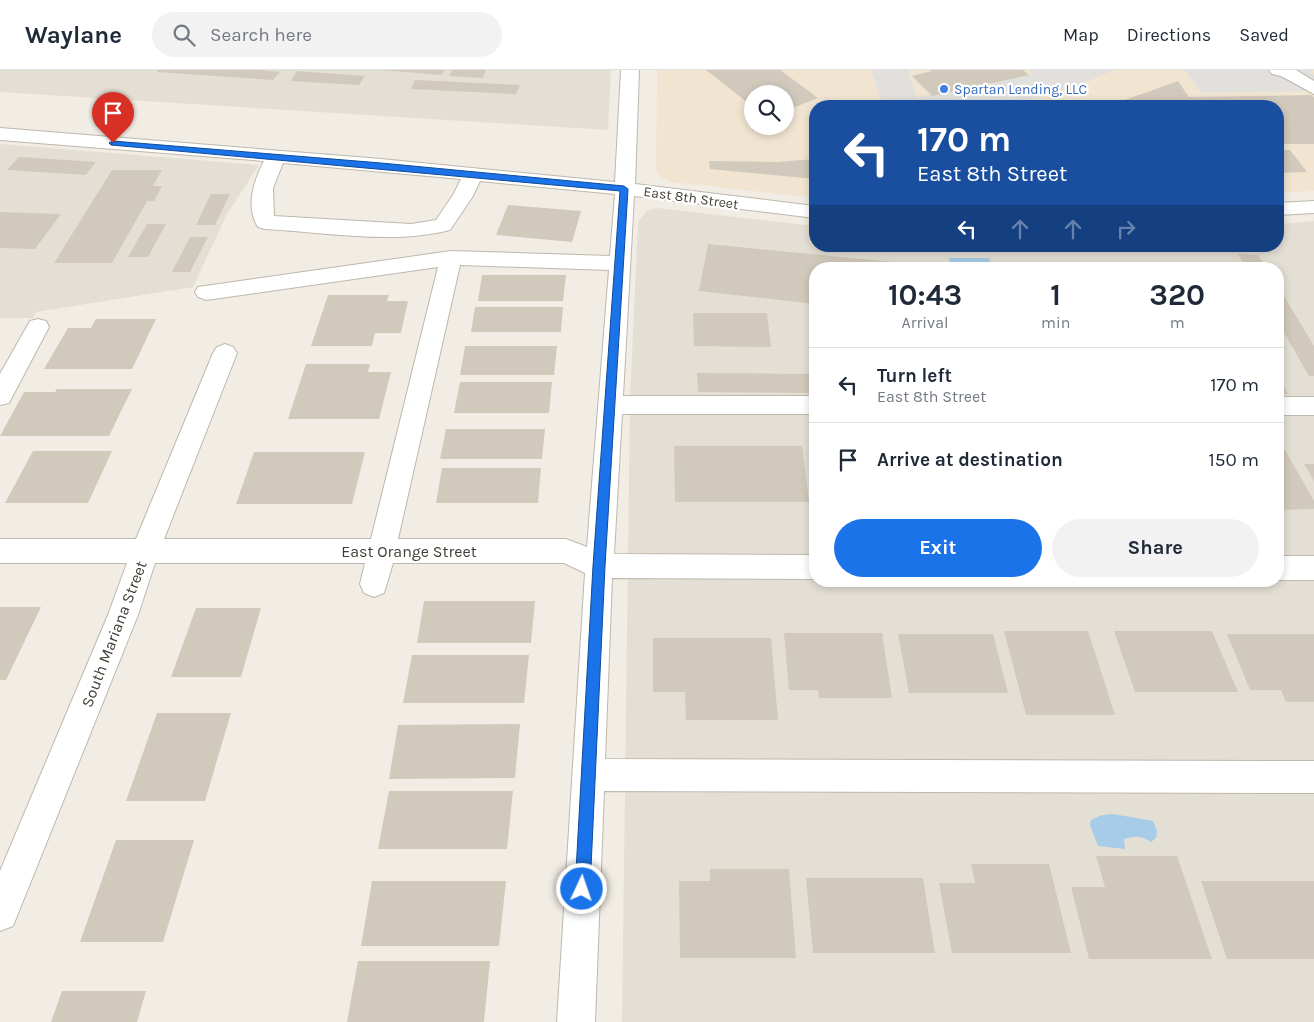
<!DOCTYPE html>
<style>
body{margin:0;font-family:Karla,sans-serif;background:#f2f2f3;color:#1f2937;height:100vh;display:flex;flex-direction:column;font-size:19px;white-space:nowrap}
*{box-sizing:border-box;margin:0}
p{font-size:16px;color:#747a83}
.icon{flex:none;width:28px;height:28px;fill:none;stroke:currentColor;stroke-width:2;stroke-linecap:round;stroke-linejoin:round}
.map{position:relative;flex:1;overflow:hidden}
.side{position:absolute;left:809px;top:192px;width:475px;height:325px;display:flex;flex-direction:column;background:#fff;border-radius:20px;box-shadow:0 2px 8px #0003}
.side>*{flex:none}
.top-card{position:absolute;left:809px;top:30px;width:475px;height:152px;border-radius:20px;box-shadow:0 2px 8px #0003;background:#1a4fa0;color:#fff;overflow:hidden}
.buttons{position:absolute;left:744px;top:15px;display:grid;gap:10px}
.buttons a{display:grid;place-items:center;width:50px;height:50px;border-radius:50%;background:#fff;box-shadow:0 2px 8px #0003;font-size:25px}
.pin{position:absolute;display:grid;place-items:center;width:42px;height:42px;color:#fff;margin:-51px -21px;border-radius:50% 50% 50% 0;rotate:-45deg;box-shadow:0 0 5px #0007}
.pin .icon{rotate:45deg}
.me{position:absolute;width:55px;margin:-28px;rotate:3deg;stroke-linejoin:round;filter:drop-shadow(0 0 4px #0008)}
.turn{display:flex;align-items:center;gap:18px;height:105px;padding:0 25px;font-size:22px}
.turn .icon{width:65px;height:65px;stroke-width:2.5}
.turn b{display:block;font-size:35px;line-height:42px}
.lanes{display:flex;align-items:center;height:48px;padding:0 25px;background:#0003;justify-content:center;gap:25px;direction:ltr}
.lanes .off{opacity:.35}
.eta{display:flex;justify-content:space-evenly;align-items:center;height:85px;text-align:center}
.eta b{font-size:30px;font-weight:700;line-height:35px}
.primary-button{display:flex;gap:10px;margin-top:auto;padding:10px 25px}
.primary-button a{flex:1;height:58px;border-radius:30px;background:#1a73e8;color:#fff;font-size:20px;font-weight:700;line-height:58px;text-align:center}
.primary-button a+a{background:#f2f2f3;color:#1f2937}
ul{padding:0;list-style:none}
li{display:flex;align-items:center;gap:15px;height:75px;padding:0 25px;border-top:1px solid #e0e1e3}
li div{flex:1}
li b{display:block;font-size:19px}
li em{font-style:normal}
header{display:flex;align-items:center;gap:30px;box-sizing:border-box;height:70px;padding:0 25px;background:#fff;border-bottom:1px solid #e0e1e3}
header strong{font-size:24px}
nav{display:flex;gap:28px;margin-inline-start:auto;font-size:18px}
.search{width:350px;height:45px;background:#f2f2f3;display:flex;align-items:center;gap:12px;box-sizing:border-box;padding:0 18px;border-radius:28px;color:#747a83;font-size:19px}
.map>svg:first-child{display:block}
.residential{fill:#e4dfd4;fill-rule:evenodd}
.commercial{fill:#f1e5d2;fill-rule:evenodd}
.parking{fill:#e2e0dd}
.water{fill:#a7cce8}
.building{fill:#d1c9bc}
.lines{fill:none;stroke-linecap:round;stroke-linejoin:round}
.minor-casing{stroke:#beb8ac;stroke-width:2}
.minor{fill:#fff;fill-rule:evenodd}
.route{fill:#1a73e8;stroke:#114b97}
.shop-dot{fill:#3f7fe0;stroke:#fff;stroke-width:2}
.labels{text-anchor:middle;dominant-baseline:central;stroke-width:4.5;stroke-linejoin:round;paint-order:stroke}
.far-shop-label{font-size:14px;fill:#366cbe;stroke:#fff;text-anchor:start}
.far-street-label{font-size:14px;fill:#423e35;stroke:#fff}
.street-label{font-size:16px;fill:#423e35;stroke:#fff}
</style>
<header>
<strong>Waylane</strong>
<div class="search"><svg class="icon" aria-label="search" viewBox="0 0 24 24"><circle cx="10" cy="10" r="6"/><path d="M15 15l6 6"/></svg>Search here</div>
<nav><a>Map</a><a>Directions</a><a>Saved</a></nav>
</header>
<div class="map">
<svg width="1314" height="952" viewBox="0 0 1314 952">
<rect width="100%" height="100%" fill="#f1ede5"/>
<path class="residential" d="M 0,0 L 611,0 L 608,60 L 0,22 Z
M 0,74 L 259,95 L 227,144 L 193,217 L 36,242 L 33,248 L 0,248 Z
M 657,138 L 815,156 L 815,176 L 1278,176 L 1278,154 L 1314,151 L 1314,952 L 622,952 L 630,329 L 638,152 L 647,141 ZM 815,199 L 1278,199 L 1278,511 L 815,511 Z"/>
<path class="commercial" d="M 657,0 L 1314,0 L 1314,121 L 1278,123 L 1278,36 L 815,36 L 815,128 L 671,112 L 661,108 L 656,99 ZM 752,24 L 785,24 L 785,56 L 752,56 Z"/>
<path class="parking" d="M 871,0 L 908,0 L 917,28 L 1034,4 L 1029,0 L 1116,0 L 1061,21 L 1007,36 L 883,36 Z
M 1185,0 L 1309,0 L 1314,5 L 1314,21 L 1201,23 Z"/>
<path class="water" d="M 949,188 L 989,188 L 993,199 L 952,199 Z
M 1113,744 L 1153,751 L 1157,761 L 1156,768 L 1151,772 C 1141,765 1135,766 1124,769 L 1125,779 L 1098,776 L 1090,755 L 1091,750 L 1102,745 Z"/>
<path class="building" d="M 158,0 L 258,0 L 280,2 L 273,10 L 157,2 Z
M 382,0 L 444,0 L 442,5 Z
M 452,0 L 486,0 L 483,8 L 449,6 Z
M 706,0 L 780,0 L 818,28 L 785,41 L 785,24 L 752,24 L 752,36 Z
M 931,0 L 1023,0 L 1029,5 L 932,26 L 912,6 L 932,1 Z
M 297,1 L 365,6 L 359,15 L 291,11 Z
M 415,10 L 520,15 L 516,24 L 411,19 Z
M 1178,11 L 1189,27 L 1312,25 L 1314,28 L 1314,74 L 1278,74 L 1278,36 L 1108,36 Z
M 1278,80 L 1290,80 L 1307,102 L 1278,103 Z
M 19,87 L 96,92 L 86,105 L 7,100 Z
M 815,89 L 815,109 L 710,99 L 709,91 L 777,92 Z
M 112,100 L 162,100 L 153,116 L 162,116 L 154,131 L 147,131 L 112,193 L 54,193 Z
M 211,124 L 230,124 L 215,155 L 196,155 Z
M 508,135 L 581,141 L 572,172 L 496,165 Z
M 0,142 L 61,144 L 35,179 L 0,178 Z
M 147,154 L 166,154 L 148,187 L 128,187 Z
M 190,167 L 208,167 L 190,202 L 172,202 Z
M 708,174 L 903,193 L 903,199 L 815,199 L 815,234 L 699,221 Z
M 1238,184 L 1258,185 L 1267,199 L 1246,199 Z
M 1199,193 L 1203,199 L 1025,199 L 1025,197 Z
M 482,205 L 566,205 L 563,231 L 478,231 Z
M 1278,216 L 1314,276 L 1314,306 L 1309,306 L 1278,252 Z
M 328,225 L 389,225 L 387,231 L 408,231 L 401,263 L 375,263 L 372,276 L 311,276 Z
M 475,237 L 563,237 L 561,262 L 471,262 Z
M 693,243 L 767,243 L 771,277 L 694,276 Z
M 96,249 L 156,249 L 132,299 L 44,299 L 68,258 L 91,258 Z
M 465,276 L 557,276 L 554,305 L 460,305 Z
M 306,294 L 370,294 L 368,302 L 391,302 L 379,349 L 288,349 Z
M 697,303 L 815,304 L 815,323 L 698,322 Z
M 1278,307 L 1288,324 L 1278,324 Z
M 460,312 L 552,312 L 549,343 L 454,343 Z
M 57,319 L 132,319 L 109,366 L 0,366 L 24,322 L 55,322 Z
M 446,359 L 545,359 L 542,389 L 440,389 Z
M 674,376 L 802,376 L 809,432 L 675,432 Z
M 1278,380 L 1285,380 L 1314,431 L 1314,439 L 1278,440 Z
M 33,381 L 112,381 L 88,433 L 5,433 Z
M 254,382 L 365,382 L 352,434 L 236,434 Z
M 1304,394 L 1314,394 L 1314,411 Z
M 442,398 L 541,398 L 538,433 L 436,433 Z
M 424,531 L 535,531 L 531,573 L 417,573 Z
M 0,537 L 41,537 L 6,610 L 0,610 Z
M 196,538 L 261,538 L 241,607 L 171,607 Z
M 1004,561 L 1088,561 L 1115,645 L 1026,645 Z
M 1114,561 L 1212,561 L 1238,622 L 1135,622 Z
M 784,563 L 882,563 L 892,628 L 819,628 L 818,620 L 789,620 Z
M 898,564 L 993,564 L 1008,623 L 909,623 Z
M 1227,564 L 1314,564 L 1314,632 L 1286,632 L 1281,620 L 1250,620 Z
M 653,568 L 771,568 L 778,650 L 686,650 L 685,622 L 653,622 Z
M 412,585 L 529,585 L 524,633 L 403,633 Z
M 157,643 L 231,643 L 205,731 L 126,731 Z
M 520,654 L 515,708 L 389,709 L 398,655 Z
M 389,721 L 513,721 L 507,779 L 378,779 Z
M 116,770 L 194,770 L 163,872 L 80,872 Z
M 1096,786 L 1177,786 L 1212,889 L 1089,889 L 1071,817 L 1105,817 Z
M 971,794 L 1049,794 L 1071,883 L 952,883 L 939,813 L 975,813 Z
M 710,799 L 789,799 L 796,888 L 680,888 L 679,811 L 710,811 Z
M 806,808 L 923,808 L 935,883 L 813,883 Z
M 372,811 L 506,811 L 499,876 L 361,876 Z
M 1201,811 L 1314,811 L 1314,889 L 1227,889 Z
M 358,891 L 490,891 L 484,952 L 347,952 Z
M 62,921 L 146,921 L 137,952 L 51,952 Z"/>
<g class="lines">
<defs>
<path id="minor" d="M 621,0 L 639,0 L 635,114 L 815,136 L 815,148 L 634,126 L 623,326 L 815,326 L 815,344 L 622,344 L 614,484 L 815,485 L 815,509 L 612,508 L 605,689 L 1314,691 L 1314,723 L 604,721 L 595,952 L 557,952 L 585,503 L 564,493 L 393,493 L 384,523 L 374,527 L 364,523 L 360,514 L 365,493 L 155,493 L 138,545 L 13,856 L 0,861 L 0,801 L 108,545 L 127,493 L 0,493 L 0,469 L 136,469 L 213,283 L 217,277 L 225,274 L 233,277 L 237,283 L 164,469 L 371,469 L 438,197 L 206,230 L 198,227 L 195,222 L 198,217 L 451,181 L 610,186 L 615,124 L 480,111 L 473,126 L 450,160 C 394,175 323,162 265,159 L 258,157 C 245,137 254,110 264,91 L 0,70 L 0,58 L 381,89 L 615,112 ZM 283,93 L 461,109 L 453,125 L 436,150 L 411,154 L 274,146 L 273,118 ZM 460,195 L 609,200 L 587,477 L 566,469 L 398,469 Z
M 1269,0 L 1296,0 L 1314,11 L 1314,24 L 1281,6 L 1272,4 Z
M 1314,131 L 1314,143 L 1278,145 L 1278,133 Z
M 38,249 L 46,251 L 49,257 L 9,333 L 0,335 L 0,304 L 30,251 Z
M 1278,327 L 1314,327 L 1314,345 L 1278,345 Z
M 1278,486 L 1314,486 L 1314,510 L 1278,510 Z"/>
</defs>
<use href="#minor" class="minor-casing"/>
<use href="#minor" class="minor"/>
</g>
<path class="route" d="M 113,71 L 381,93 L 624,116 L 628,119 L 605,496 L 590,819 L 587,824 L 582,826 L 577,824 L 575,819 L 593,496 L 620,121 L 111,75 L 109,73 Z"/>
<circle class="shop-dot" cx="944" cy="19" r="5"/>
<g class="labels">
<g class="far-shop-label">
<text x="954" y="19">Spartan Lending, LLC</text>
</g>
<g class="far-street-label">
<text transform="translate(691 128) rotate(8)">East 8th Street</text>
</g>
<g class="street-label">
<text x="409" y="481">East Orange Street</text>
<text transform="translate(114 564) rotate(-69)">South Mariana Street</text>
</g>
</g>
</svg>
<div class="buttons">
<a><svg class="icon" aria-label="search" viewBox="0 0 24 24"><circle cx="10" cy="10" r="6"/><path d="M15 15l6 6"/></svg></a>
</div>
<div class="pin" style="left:113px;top:73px;background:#d93025"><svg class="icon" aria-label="arrive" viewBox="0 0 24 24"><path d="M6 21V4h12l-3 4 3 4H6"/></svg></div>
<svg class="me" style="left:582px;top:819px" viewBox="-20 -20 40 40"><circle r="17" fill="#1a73e8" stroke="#fff" stroke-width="3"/><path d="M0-11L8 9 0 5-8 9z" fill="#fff"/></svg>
<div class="top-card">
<div class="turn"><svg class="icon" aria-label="left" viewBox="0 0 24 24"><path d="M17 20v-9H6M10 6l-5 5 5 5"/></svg><div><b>170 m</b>East 8th Street</div></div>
<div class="lanes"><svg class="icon" aria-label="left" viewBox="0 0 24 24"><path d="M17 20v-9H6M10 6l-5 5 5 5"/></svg><svg class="icon off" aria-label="ahead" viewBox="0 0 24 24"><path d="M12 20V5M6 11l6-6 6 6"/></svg><svg class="icon off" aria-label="ahead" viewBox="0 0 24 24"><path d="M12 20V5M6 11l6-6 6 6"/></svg><svg class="icon off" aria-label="right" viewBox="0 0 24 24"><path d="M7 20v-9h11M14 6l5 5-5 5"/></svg></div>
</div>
<section class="side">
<div class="eta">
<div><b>10:43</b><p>Arrival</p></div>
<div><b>1</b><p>min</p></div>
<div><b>320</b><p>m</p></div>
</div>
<ul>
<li><svg class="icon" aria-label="left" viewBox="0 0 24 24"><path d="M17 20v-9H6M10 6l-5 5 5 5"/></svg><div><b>Turn left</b><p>East 8th Street</p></div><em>170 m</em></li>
<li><svg class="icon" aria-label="arrive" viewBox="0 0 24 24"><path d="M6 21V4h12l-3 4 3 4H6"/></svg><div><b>Arrive at destination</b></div><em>150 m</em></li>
</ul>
<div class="primary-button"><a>Exit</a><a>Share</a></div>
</section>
</div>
